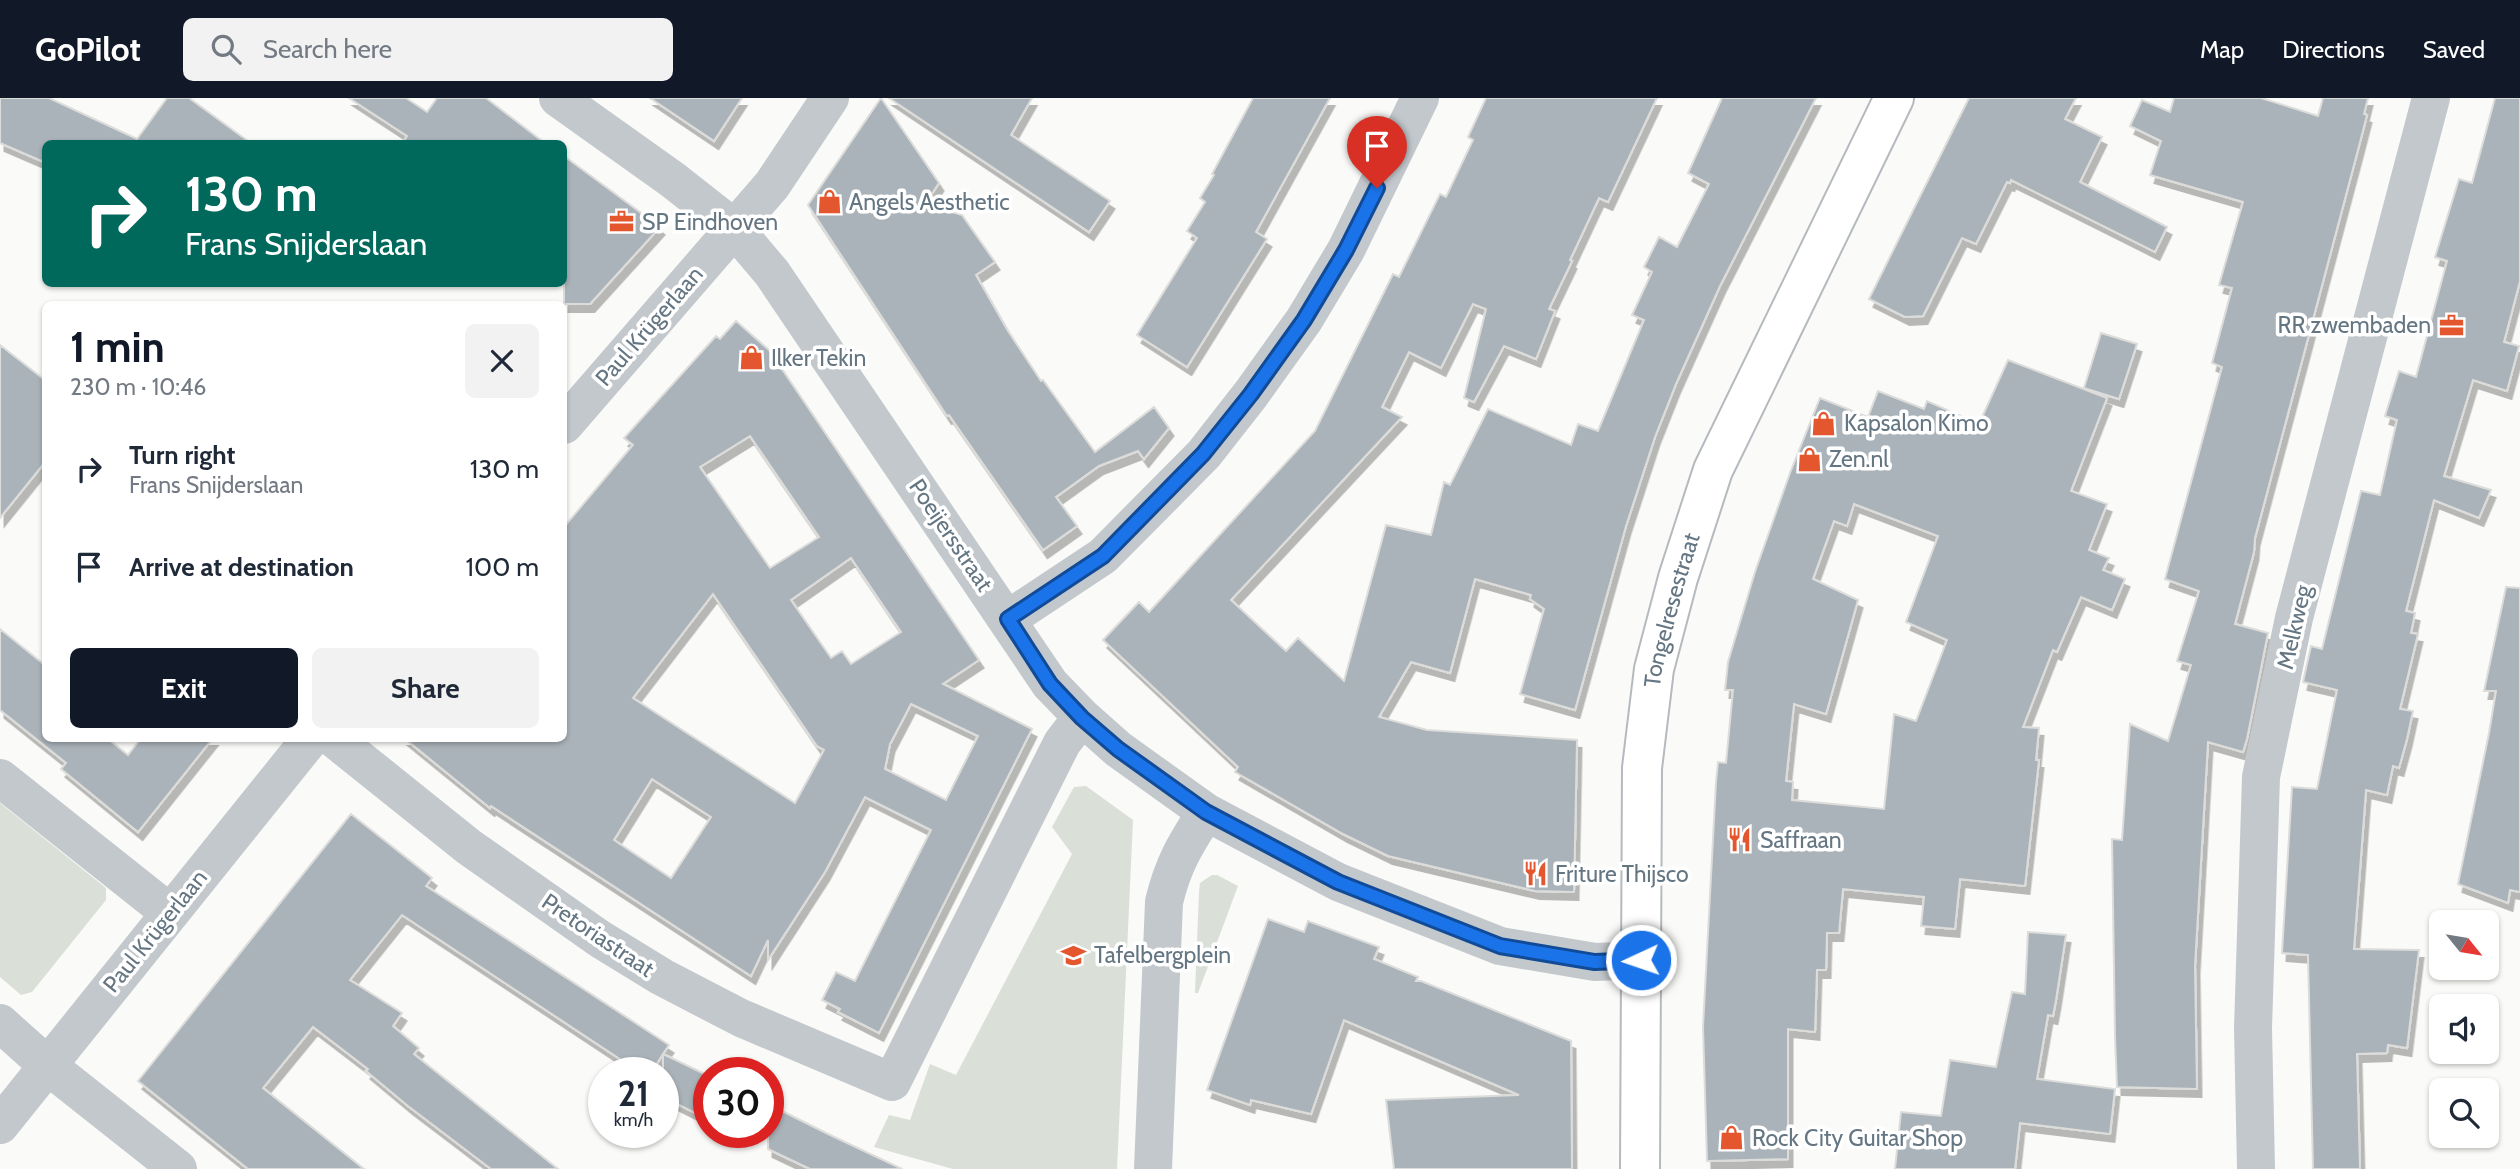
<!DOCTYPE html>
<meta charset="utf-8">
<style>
body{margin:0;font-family:Cabin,sans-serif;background:#f2f2f3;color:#1f2937;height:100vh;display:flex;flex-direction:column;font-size:26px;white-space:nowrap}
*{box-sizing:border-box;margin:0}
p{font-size:23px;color:#747a83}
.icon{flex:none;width:38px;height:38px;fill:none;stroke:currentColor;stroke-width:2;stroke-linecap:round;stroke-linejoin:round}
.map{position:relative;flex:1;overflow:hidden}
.drawer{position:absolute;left:42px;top:203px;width:525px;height:441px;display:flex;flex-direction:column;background:#fff;border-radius:10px;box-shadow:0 2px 5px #0004}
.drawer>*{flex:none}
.hud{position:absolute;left:42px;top:42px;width:525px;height:147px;border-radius:10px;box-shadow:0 2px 5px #0004;background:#00695c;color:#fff;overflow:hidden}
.needle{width:46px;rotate:120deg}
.fabs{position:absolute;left:2429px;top:812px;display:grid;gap:14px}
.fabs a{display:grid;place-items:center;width:70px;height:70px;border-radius:10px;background:#fff;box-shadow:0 2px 5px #0004;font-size:35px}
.speed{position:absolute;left:588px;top:959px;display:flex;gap:14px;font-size:35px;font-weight:700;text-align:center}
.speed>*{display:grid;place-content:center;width:91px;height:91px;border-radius:50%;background:#fff;box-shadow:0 2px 5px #0004;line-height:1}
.speed small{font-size:18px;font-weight:400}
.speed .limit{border:10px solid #d22;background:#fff;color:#111}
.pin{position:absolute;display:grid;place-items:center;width:60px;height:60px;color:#fff;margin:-72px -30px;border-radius:50% 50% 50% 0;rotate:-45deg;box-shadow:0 0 7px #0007}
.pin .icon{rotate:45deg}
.me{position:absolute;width:77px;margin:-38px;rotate:267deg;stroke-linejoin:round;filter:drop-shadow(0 0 5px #0008)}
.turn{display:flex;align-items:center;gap:24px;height:147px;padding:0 28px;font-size:32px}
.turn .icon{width:91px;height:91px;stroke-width:2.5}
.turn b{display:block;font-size:49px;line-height:60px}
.round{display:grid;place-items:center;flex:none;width:74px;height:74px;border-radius:10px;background:#f2f2f3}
.head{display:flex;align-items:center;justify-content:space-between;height:119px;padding:0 28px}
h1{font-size:42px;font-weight:800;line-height:52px;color:#111827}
.cta{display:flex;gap:14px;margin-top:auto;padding:14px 28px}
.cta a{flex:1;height:80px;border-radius:10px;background:#111827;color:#fff;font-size:28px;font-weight:800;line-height:80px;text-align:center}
.cta a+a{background:#f2f2f3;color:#1f2937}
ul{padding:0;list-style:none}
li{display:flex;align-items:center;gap:21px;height:98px;padding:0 28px}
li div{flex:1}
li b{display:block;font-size:26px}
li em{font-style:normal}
header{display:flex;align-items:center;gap:42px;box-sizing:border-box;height:98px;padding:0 35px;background:#111827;color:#fff}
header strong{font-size:33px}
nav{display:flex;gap:38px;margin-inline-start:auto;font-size:24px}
.search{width:490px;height:63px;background:#f2f2f3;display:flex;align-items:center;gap:18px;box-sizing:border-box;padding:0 24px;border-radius:10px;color:#747a83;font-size:26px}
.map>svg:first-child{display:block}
.green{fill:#dadfd7}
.building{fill:#aab3b9;stroke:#dcdcda;stroke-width:2;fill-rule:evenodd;filter:url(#shadow)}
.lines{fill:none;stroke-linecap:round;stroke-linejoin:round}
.major-casing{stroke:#b5babe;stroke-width:42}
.minor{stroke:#c3c8cc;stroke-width:38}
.major{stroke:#fff;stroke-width:38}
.route-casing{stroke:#114b97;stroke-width:18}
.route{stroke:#1a73e8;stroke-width:12}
.labels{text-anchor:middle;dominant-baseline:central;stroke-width:7;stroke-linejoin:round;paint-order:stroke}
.poi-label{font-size:23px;fill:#657683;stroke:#fff;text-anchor:start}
.street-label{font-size:23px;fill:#657683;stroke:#fff}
</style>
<header>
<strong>GoPilot</strong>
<div class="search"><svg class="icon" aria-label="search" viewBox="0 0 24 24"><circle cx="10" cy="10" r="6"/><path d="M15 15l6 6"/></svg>Search here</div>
<nav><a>Map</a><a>Directions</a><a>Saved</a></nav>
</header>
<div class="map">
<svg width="2520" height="1071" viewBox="0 0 2520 1071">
<defs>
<filter id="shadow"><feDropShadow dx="4.5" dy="8" stdDeviation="0" flood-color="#0004"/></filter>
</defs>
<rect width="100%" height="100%" fill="#fafaf8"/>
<path class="green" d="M 1086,688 L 1133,722 L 1117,1071 L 953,1071 L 874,1049 L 889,1017 L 910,1022 L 930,966 L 956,977 L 1072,756 L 1052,729 L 1074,689 Z
M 0,705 L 106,790 L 106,802 L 32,894 L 21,897 L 0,879 Z
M 1212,777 L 1217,777 L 1238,788 L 1198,895 L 1195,895 L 1199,794 L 1200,785 Z"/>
<path class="building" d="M 0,0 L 49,0 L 137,41 L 167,0 L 189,0 L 252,46 L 46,46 L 46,65 L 0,45 Z
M 349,0 L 406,0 L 427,14 L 437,0 L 486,0 L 546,46 L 402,46 L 407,38 Z
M 650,0 L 742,0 L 714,43 Z
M 881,0 L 939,85 L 925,106 L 962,117 L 995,164 L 976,177 L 1008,233 L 1041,283 L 1043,282 L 1095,354 L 1154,309 L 1169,330 L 1144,361 L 1138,353 L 1099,368 L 1056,399 L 1077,428 L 1043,452 L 949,317 L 947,318 L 808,107 Z
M 889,0 L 1032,0 L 1011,37 L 1110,103 L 1089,134 Z
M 1253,0 L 1330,0 L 1256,134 L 1267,141 L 1187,269 L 1137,237 L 1197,140 L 1187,133 L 1205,104 L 1200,100 L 1214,77 L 1212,76 Z
M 1486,0 L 1657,0 L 1608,104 L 1599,100 L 1570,162 L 1572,163 L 1549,211 L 1555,213 L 1536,261 L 1504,248 L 1474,304 L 1464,300 L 1486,211 L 1473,206 L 1441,270 L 1409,254 L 1382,309 L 1402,319 L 1231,502 L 1286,553 L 1298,540 L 1344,583 L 1386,427 L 1431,437 L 1444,384 L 1450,387 L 1488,311 L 1571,347 L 1578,326 L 1598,333 L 1644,222 L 1632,217 L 1652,174 L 1644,169 L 1659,139 L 1677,149 L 1709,86 L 1688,75 L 1722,0 L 1816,0 L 1720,188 L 1676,286 L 1655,339 L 1626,428 L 1575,612 L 1520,596 L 1544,511 L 1530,501 L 1531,497 L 1475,481 L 1450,575 L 1411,564 L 1379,619 L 1427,632 L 1577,642 L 1574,794 L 1535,793 L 1388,758 L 1343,736 L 1235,674 L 1238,669 L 1103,542 L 1139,504 L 1149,514 L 1315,333 L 1393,176 L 1399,179 L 1440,96 L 1446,99 L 1473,42 L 1468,39 Z
M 1969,0 L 2076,0 L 2065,21 L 2102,39 L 2080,84 L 2167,129 L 2155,154 L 2011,82 L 2010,85 L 2007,84 L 1976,146 L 1962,140 L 1923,218 L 1905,219 L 1869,201 Z
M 2174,0 L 2261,0 L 2318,18 L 2323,0 L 2368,0 L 2364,16 L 2367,17 L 2359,48 L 2255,440 L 2254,454 L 2235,526 L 2268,535 L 2247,641 L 2243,654 L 2208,644 L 2195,868 L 2197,991 L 2117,989 L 2115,939 L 2112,741 L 2122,742 L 2130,626 L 2168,643 L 2191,567 L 2177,563 L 2199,493 L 2165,481 L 2222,269 L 2212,265 L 2232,190 L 2219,187 L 2243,104 L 2150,77 L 2161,43 L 2130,28 L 2142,2 L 2170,14 Z
M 2495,0 L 2520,0 L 2520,183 L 2504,244 L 2519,248 L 2507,293 L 2473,282 L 2444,378 L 2491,392 L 2479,420 L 2434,402 L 2406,513 L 2415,515 L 2411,535 L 2418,536 L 2400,611 L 2413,613 L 2407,641 L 2399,670 L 2393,668 L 2387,697 L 2366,692 L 2354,851 L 2419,852 L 2407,950 L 2388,947 L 2387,955 L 2357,956 L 2360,1071 L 2313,1071 L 2308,857 L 2282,855 L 2292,689 L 2317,691 L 2337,592 L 2303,584 L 2311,548 L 2322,551 L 2361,393 L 2380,397 L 2397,322 L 2385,318 L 2399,273 L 2416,279 L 2447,163 L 2435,159 L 2459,81 L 2472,85 Z
M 564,58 L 660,129 L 590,206 L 564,206 Z
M 736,223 L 769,252 L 979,562 L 943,586 L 1032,631 L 879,935 L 838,914 L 840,911 L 822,902 L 836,874 L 855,883 L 931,732 L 865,699 L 825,774 L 768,862 L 768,842 L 751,878 L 491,708 L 490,710 L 404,640 L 564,640 L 564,429 L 633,347 L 624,340 L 716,238 L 720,241 ZM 750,338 L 819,439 L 770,470 L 700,369 ZM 851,460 L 901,534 L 851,566 L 842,553 L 831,560 L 791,502 ZM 713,496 L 817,648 L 824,652 L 795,705 L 633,600 ZM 911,606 L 978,638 L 946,702 L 885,671 L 890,646 ZM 652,681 L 711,719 L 671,780 L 614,742 Z
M 2101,235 L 2137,246 L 2119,301 L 2084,290 Z
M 0,247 L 46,283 L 46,363 L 0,420 Z
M 2008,262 L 2107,300 L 2071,393 L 2107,406 L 2089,452 L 2109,460 L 2103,472 L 2125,481 L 2112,512 L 2081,499 L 2057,554 L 2053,552 L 2023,629 L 2039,630 L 2036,662 L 2039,662 L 2025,788 L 1960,781 L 1955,831 L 1921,828 L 1924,799 L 1843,791 L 1839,835 L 1827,835 L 1826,872 L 1817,872 L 1815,934 L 1788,931 L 1788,1061 L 1707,1063 L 1703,929 L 1716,684 L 1718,664 L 1726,665 L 1733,592 L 1725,592 L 1728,564 L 1755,474 L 1790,375 L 1820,300 L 1868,319 L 1878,293 L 1924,311 L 1927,303 L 1979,326 ZM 1854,406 L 1938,438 L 1906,524 L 1947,542 L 1916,623 L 1894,616 L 1884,711 L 1792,702 L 1793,684 L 1786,683 L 1794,606 L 1826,616 L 1858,502 L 1813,481 L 1834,423 L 1847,428 Z
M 2506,489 L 2520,490 L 2520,794 L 2510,792 L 2508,805 L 2458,786 L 2489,635 L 2496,593 L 2484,593 Z
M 0,531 L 46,568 L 46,640 L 107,640 L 128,657 L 141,640 L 213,640 L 138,734 L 61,671 L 66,665 L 0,612 Z
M 351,716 L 432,780 L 426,788 L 669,947 L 663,956 L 709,978 L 709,1022 L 663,999 L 663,956 L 651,975 L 641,975 L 402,817 L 350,882 L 402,915 L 393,928 L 419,950 L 414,956 L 558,1071 L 491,1071 L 408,1008 L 366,973 L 368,971 L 313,929 L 263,990 L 364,1071 L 248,1071 L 138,983 Z
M 1268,821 L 1304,834 L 1308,823 L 1379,849 L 1374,861 L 1418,879 L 1416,883 L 1421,883 L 1571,943 L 1572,1071 L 1394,1071 L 1386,1002 L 1519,997 L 1344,922 L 1311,1016 L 1251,1002 L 1250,1007 L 1207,992 Z
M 2028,834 L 2066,837 L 2056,902 L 2053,918 L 2048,917 L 2037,981 L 2115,991 L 2110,1036 L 2020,1025 L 2015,1071 L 1895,1071 L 1901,1014 L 1941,1018 L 1950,962 L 1996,969 L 2012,894 L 2025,896 Z
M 768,1006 L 828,1036 L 902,1071 L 810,1071 L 768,1051 Z"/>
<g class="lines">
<defs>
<g id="major">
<path id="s1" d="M 1640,1071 L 1642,670 L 1654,571 L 1678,480 L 1713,372 L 1894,0"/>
</g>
</defs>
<use href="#major" class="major-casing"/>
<path class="minor" d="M 558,0 L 673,82 L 734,130 L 772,175 L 1050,586 L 1082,619 L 1118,651 L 1206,714 L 1338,784 L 1500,848 L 1595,864 L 1641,862
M 564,327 L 772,87 L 830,0
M 1008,521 L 1103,458 L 1204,356 L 1251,296 L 1304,222 L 1346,152 L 1420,0
M 333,640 L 469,749 L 600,841 L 662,879 L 741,920 L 892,984 L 1062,645 L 1082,619
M 0,680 L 170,815
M 0,925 L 48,968 L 178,1071
M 0,1027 L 311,640
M 1153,1071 L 1164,804 C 1173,766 1185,747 1206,714
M 2256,1071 L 2253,930 L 2261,679 L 2294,520 L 2431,0"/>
<use href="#major" class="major"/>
</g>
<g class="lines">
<defs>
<path id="route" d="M 1377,90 L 1346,152 L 1304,222 L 1251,296 L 1203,356 L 1103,458 L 1008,521 L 1050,586 L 1082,620 L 1118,651 L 1206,714 L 1338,784 L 1500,848 L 1595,864 L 1641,862"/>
</defs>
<use href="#route" class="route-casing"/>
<use href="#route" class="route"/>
</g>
<defs>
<symbol id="shop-bare" viewBox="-9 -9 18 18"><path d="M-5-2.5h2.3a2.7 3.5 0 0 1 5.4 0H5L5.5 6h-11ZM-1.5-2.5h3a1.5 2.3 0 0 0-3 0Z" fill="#e4572e" stroke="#fff" stroke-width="2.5" paint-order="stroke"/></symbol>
<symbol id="office-bare" viewBox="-9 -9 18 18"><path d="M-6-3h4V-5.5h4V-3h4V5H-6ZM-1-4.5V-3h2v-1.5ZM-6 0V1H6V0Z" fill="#e4572e" stroke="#fff" stroke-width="2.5" paint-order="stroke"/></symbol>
<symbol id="restaurant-bare" viewBox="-9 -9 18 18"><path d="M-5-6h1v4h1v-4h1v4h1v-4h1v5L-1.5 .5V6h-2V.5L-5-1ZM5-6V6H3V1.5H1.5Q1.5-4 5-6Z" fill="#e4572e" stroke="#fff" stroke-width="2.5" paint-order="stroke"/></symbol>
<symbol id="school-bare" viewBox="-9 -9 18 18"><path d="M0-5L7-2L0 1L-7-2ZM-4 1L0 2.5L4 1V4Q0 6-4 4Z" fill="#e4572e" stroke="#fff" stroke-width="2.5" paint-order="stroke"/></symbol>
</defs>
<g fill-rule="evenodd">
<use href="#shop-bare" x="812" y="86" width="35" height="35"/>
<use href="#office-bare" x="604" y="106" width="35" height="35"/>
<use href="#office-bare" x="2434" y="210" width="35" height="35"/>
<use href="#shop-bare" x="734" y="242" width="35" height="35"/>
<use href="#shop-bare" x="1806" y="308" width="35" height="35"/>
<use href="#shop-bare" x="1792" y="344" width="35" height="35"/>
<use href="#restaurant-bare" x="1722" y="724" width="35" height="35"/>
<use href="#restaurant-bare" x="1518" y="758" width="35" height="35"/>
<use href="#school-bare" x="1056" y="840" width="35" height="35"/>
<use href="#shop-bare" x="1714" y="1022" width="35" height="35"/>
</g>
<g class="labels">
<g class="poi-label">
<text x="849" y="104">Angels Aesthetic</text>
<text x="642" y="124">SP Eindhoven</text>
<text x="2431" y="227" text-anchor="end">RR zwembaden</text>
<text x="771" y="260">Ilker Tekin</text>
<text x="1844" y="325">Kapsalon Kimo</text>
<text x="1829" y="361">Zen.nl</text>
<text x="1760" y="742">Saffraan</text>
<text x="1555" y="776">Friture Thijsco</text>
<text x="1094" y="857">Tafelbergplein</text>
<text x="1752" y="1040">Rock City Guitar Shop</text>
</g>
<g class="street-label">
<text transform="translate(649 228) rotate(-49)">Paul Krügerlaan</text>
<text transform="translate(951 437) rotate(56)">Poeijersstraat</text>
<text stroke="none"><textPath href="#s1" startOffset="562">Tongelresestraat</textPath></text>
<text transform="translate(2294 529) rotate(-77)">Melkweg</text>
<text transform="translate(155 833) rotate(-51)">Paul Krügerlaan</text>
<text transform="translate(598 837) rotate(34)">Pretoriastraat</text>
</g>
</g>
</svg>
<div class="fabs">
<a><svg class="needle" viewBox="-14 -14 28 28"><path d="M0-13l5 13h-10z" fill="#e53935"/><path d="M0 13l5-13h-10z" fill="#747a83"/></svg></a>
<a><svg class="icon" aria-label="sound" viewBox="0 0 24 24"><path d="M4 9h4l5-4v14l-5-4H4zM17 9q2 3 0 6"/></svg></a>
<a><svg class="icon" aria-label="search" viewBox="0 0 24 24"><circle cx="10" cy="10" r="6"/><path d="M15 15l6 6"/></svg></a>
</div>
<div class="speed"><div>21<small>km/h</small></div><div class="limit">30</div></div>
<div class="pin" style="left:1377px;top:90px;background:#d93025"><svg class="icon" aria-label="arrive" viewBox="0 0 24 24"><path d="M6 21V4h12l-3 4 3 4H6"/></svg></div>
<svg class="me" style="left:1641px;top:862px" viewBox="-20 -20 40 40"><circle r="17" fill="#1a73e8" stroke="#fff" stroke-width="3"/><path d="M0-11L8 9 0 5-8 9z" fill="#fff"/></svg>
<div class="hud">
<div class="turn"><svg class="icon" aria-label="right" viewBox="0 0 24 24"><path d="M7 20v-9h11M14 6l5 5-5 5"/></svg><div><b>130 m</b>Frans Snijderslaan</div></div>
</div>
<section class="drawer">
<div class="head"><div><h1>1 min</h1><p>230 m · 10:46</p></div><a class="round"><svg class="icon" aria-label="close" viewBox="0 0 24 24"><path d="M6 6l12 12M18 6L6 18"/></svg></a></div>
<ul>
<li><svg class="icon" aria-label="right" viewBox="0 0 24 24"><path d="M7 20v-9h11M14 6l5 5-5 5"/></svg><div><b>Turn right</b><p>Frans Snijderslaan</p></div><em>130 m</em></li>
<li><svg class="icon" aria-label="arrive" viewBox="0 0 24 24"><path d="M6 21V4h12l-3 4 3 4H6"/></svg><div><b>Arrive at destination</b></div><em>100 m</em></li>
</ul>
<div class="cta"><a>Exit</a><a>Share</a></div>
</section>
</div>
